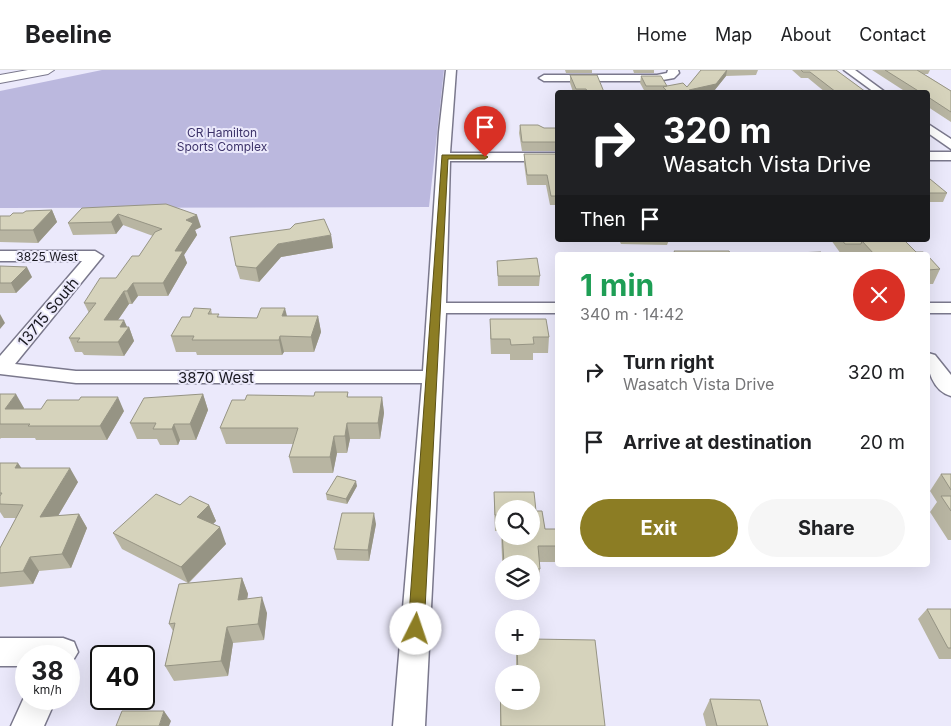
<!DOCTYPE html>
<meta charset="utf-8">
<style>
body{margin:0;font-family:Inter,sans-serif;background:#f6f6f6;color:#202124;height:100vh;display:flex;flex-direction:column;font-size:19px;white-space:nowrap}
*{box-sizing:border-box;margin:0}
p{font-size:16px;color:#757577}
.icon{flex:none;width:28px;height:28px;fill:none;stroke:currentColor;stroke-width:2;stroke-linecap:round;stroke-linejoin:round}
.map{position:relative;flex:1;overflow:hidden}
.panel{position:absolute;left:555px;top:182px;width:375px;height:315px;display:flex;flex-direction:column;background:#fff;border-radius:5px;box-shadow:0 5px 20px #0002}
.panel>*{flex:none}
.top-card{position:absolute;left:555px;top:20px;width:375px;height:152px;border-radius:5px;box-shadow:0 5px 20px #0002;background:#202124;color:#fff;overflow:hidden}
.fabs{position:absolute;left:495px;top:430px;display:grid;gap:10px}
.fabs a{display:grid;place-items:center;width:45px;height:45px;border-radius:50%;background:#fff;box-shadow:0 5px 20px #0002;font-size:25px}
.speed{position:absolute;left:15px;top:575px;display:flex;gap:10px;font-size:25px;font-weight:700;text-align:center}
.speed>*{display:grid;place-content:center;width:65px;height:65px;border-radius:50%;background:#fff;box-shadow:0 5px 20px #0002;line-height:1}
.speed small{font-size:12px;font-weight:400}
.speed .limit{border:2px solid #111;border-radius:8px;background:#fff;color:#111}
.pin{position:absolute;display:grid;place-items:center;width:42px;height:42px;color:#fff;margin:-51px -21px;border-radius:50% 50% 50% 0;rotate:-45deg;box-shadow:0 0 5px #0007}
.pin .icon{rotate:45deg}
.me{position:absolute;width:55px;margin:-28px;rotate:4deg;stroke-linejoin:round;filter:drop-shadow(0 0 4px #0008)}
.turn{display:flex;align-items:center;gap:18px;height:105px;padding:0 25px;font-size:22px}
.turn .icon{width:65px;height:65px;stroke-width:2.5}
.turn b{display:block;font-size:35px;line-height:42px}
.then{display:flex;align-items:center;height:48px;padding:0 25px;background:#0003;gap:10px;font-size:19px}
.round{display:grid;place-items:center;flex:none;width:52px;height:52px;border-radius:26px;background:#f6f6f6}
.head{display:flex;align-items:center;justify-content:space-between;height:85px;padding:0 25px}
h1{font-size:30px;font-weight:700;line-height:38px;color:#1e9e55}
.primary-button{display:flex;gap:10px;margin-top:auto;padding:10px 25px}
.primary-button a{flex:1;height:58px;border-radius:30px;background:#8c7d24;color:#fff;font-size:20px;font-weight:700;line-height:58px;text-align:center}
.primary-button a+a{background:#f6f6f6;color:#202124}
ul{padding:0;list-style:none}
li{display:flex;align-items:center;gap:15px;height:70px;padding:0 25px}
li div{flex:1}
li b{display:block;font-size:19px}
li em{font-style:normal}
header{display:flex;align-items:center;gap:30px;box-sizing:border-box;height:70px;padding:0 25px;background:#fff;border-bottom:1px solid #e0e0e0}
header strong{font-size:24px}
nav{display:flex;gap:28px;margin-inline-start:auto;font-size:18px}
.map>svg:first-child{display:block}
.green{fill:#bbb8de}
.lines{fill:none;stroke-linecap:round;stroke-linejoin:round}
.minor-casing{stroke:#7a788c;stroke-width:3}
.highway-casing{stroke:#7a788c;stroke-width:2}
.minor{fill:#fff;fill-rule:evenodd}
.highway{fill:#fff;fill-rule:evenodd}
.wall{fill:#b8b5a2}
.shaded-wall{fill:#969484}
.building{fill:#d6d3bc;stroke:#969484;fill-rule:evenodd}
.route{fill:#8c7d24;stroke:#5b5117}
.labels{text-anchor:middle;dominant-baseline:central;stroke-width:4;stroke-linejoin:round;paint-order:stroke}
.far-park-label{font-size:12px;fill:#3c3269;stroke:#ebe9fb}
.far-street-label{font-size:12px;fill:#1a1a21;stroke:#ebe9fb}
.street-label{font-size:15px;fill:#1a1a21;stroke:#ebe9fb}
</style>
<header>
<strong>Beeline</strong>
<nav><a>Home</a><a>Map</a><a>About</a><a>Contact</a></nav>
</header>
<div class="map">
<svg width="951" height="656" viewBox="0 0 951 656">
<rect width="100%" height="100%" fill="#ebe9fb"/>
<path class="green" d="M 102,0 L 444,0 L 429,137 L 0,138 L 0,21 Z"/>
<g class="lines">
<defs>
<path id="minor" d="M 446,0 L 456,0 L 450,83 L 558,83 L 558,91 L 450,91 L 446,233 L 558,233 L 558,243 L 446,243 L 425,656 L 393,656 L 422,313 L 76,313 L 0,304 L 0,286 L 82,191 L 0,191 L 0,181 L 95,181 L 103,186 L 15,294 L 76,301 L 423,301 L 439,62 Z
M 668,0 L 678,0 L 679,3 L 674,8 L 657,11 L 544,11 L 539,8 L 544,5 L 657,5 L 667,3 Z
M 844,0 L 855,0 L 885,22 L 874,22 Z
M 928,54 L 951,69 L 951,79 L 928,63 Z
M 928,82 L 951,82 L 951,90 L 928,90 Z
M 928,233 L 951,233 L 951,243 L 928,243 Z
M 928,283 L 935,285 L 951,305 L 951,326 C 933,321 926,299 928,283 Z
M 0,568 L 63,568 L 74,572 L 78,582 L 69,597 L 69,586 L 26,586 L 26,596 L 0,596 Z
M 26,623 L 26,629 L 56,629 L 44,656 L 11,656 Z"/>
<path id="highway" d="M 28,0 L 54,0 L 48,4 L 0,13 L 0,5 Z"/>
</defs>
<use href="#minor" class="minor-casing"/>
<use href="#highway" class="highway-casing"/>
<use href="#minor" class="minor"/>
<use href="#highway" class="highway"/>
</g>
<path class="wall" d="M 565,0 L 592,0 L 592,3 L 566,3 Z
M 633,0 L 654,0 L 654,3 L 634,3 Z
M 701,0 L 758,0 L 756,5 L 726,6 L 714,21 L 709,22 L 645,22 L 640,13 L 641,6 L 667,16 L 687,17 Z
M 792,0 L 836,0 L 866,22 L 825,22 L 808,8 L 801,8 Z
M 872,0 L 930,0 L 928,4 L 924,4 L 951,21 L 951,52 L 928,37 L 928,22 L 906,22 Z
M 570,5 L 604,22 L 573,22 L 570,13 Z
M 520,55 L 544,58 L 558,58 L 558,81 L 522,81 L 519,63 Z
M 524,84 L 558,84 L 558,135 L 550,135 L 546,115 L 527,115 L 524,93 Z
M 928,109 L 947,123 L 943,132 L 928,132 Z
M 82,138 L 201,157 L 195,160 L 197,165 L 184,185 L 187,193 L 168,226 L 138,226 L 132,234 L 129,234 L 118,250 L 127,257 L 129,257 L 134,271 L 124,286 L 84,285 L 82,282 L 75,282 L 69,268 L 89,243 L 84,233 L 116,208 L 139,186 L 153,166 L 123,155 L 116,164 L 73,165 L 68,153 Z
M 52,140 L 57,152 L 38,173 L 0,172 L 0,146 L 10,146 L 23,143 Z
M 331,165 L 333,178 L 281,187 L 259,212 L 240,209 L 236,196 Z
M 619,170 L 669,170 L 667,175 L 621,174 Z
M 831,170 L 869,170 L 869,171 L 927,185 L 857,185 L 857,184 L 841,184 Z
M 928,186 L 940,199 L 933,214 L 928,214 Z
M 497,191 L 540,206 L 539,216 L 498,216 Z
M 0,196 L 32,207 L 16,223 L 0,223 Z
M 211,239 L 212,244 L 220,247 L 257,248 L 287,246 L 318,246 L 321,262 L 314,282 L 284,282 L 282,285 L 197,285 L 196,282 L 176,282 L 171,266 L 190,247 Z
M 490,249 L 549,267 L 548,283 L 533,283 L 533,290 L 510,290 L 510,284 L 491,284 L 490,265 Z
M 348,322 L 348,327 L 382,327 L 384,343 L 380,369 L 350,369 L 347,383 L 337,383 L 333,403 L 293,403 L 289,387 L 293,374 L 226,374 L 220,358 L 314,326 Z
M 0,324 L 24,338 L 24,339 L 124,341 L 107,370 L 36,370 L 35,368 L 1,368 L 0,369 Z
M 203,324 L 208,340 L 196,370 L 180,370 L 178,375 L 160,375 L 157,369 L 137,369 L 130,353 Z
M 0,393 L 78,412 L 58,446 L 79,444 L 87,458 L 71,498 L 39,501 L 33,514 L 0,517 L 0,478 L 16,448 L 4,448 L 0,442 Z
M 941,404 L 951,404 L 951,470 L 948,470 L 930,442 L 937,432 L 930,421 Z
M 357,416 L 347,434 L 327,430 L 326,424 Z
M 494,422 L 536,441 L 545,459 L 558,459 L 558,492 L 539,492 L 540,499 L 538,515 L 531,515 L 531,494 L 504,494 L 503,515 L 501,461 L 495,461 L 494,438 Z
M 180,435 L 209,435 L 216,451 L 213,454 L 226,474 L 189,513 L 242,508 L 248,524 L 247,529 L 267,543 L 264,570 L 233,573 L 228,606 L 174,611 L 165,596 L 173,561 L 169,554 L 188,513 L 122,479 L 113,463 Z
M 376,454 L 369,491 L 337,490 L 334,479 Z
M 927,539 L 951,539 L 951,589 L 939,589 L 918,549 Z
M 516,576 L 531,576 L 605,656 L 500,656 L 500,608 L 504,631 L 531,604 L 516,604 Z
M 710,629 L 768,656 L 706,656 L 703,644 Z"/>
<path class="shaded-wall" d="M 727,0 L 726,6 L 714,21 L 709,22 L 688,22 L 689,20 Z
M 52,140 L 57,152 L 38,173 L 33,160 Z
M 118,144 L 123,155 L 116,164 L 111,152 Z
M 197,145 L 201,157 L 195,160 L 197,165 L 184,185 L 187,193 L 168,226 L 163,213 L 186,150 Z
M 331,165 L 333,178 L 281,187 L 259,212 L 256,198 L 278,174 Z
M 27,197 L 32,207 L 16,223 L 11,213 Z
M 133,213 L 138,226 L 132,234 L 127,221 Z
M 124,221 L 129,234 L 109,263 L 104,250 Z
M 285,238 L 289,254 L 282,246 Z
M 0,244 L 5,253 L 0,259 Z
M 318,246 L 321,262 L 314,282 L 311,267 Z
M 124,250 L 128,259 L 129,257 L 134,271 L 124,286 L 118,272 L 120,257 Z
M 280,266 L 284,282 L 282,285 L 279,270 Z
M 16,324 L 24,338 L 14,352 L 5,339 Z
M 203,324 L 208,340 L 196,370 L 190,354 Z
M 118,327 L 124,341 L 107,370 L 100,356 Z
M 382,327 L 384,343 L 380,369 L 378,353 Z
M 347,353 L 350,369 L 347,383 L 345,366 Z
M 174,354 L 180,370 L 178,375 L 172,359 Z
M 334,366 L 337,383 L 333,403 L 330,387 Z
M 18,393 L 27,406 L 15,398 Z
M 70,398 L 78,412 L 49,461 L 40,447 Z
M 356,411 L 357,416 L 347,434 L 346,429 Z
M 209,435 L 216,451 L 204,463 L 197,447 Z
M 374,443 L 376,454 L 369,491 L 368,480 Z
M 79,444 L 87,458 L 71,498 L 62,484 Z
M 220,457 L 226,474 L 188,513 L 181,497 Z
M 30,487 L 39,501 L 33,514 L 23,501 Z
M 242,508 L 248,524 L 244,546 L 238,530 Z
M 262,527 L 267,543 L 264,570 L 258,554 Z
M 227,557 L 233,573 L 228,606 L 221,591 Z
M 164,641 L 171,651 L 169,656 L 159,656 Z"/>
<path class="building" d="M 701,0 L 727,0 L 716,14 L 689,20 L 691,22 L 668,22 L 663,17 L 667,16 L 646,16 L 641,6 L 661,6 L 667,16 L 683,13 L 687,17 Z
M 801,0 L 836,0 L 866,22 L 836,22 L 810,2 L 803,2 Z
M 885,0 L 917,0 L 951,21 L 951,42 L 928,27 L 928,22 L 920,22 Z
M 570,5 L 597,5 L 604,22 L 588,22 L 586,19 L 576,19 Z
M 520,55 L 538,55 L 544,58 L 558,58 L 558,72 L 522,72 Z
M 524,84 L 558,84 L 558,126 L 551,126 L 547,105 L 527,105 Z
M 928,109 L 930,109 L 947,123 L 928,123 Z
M 166,134 L 197,145 L 186,150 L 193,153 L 175,181 L 183,181 L 163,213 L 133,213 L 127,221 L 124,221 L 104,250 L 124,250 L 120,257 L 129,257 L 118,272 L 77,272 L 80,268 L 69,268 L 96,233 L 84,233 L 100,208 L 116,208 L 132,186 L 139,186 L 155,162 L 162,159 L 118,144 L 111,152 L 68,153 L 82,138 Z
M 52,140 L 33,160 L 0,160 L 0,146 L 10,146 L 13,143 L 23,143 L 26,141 Z
M 324,149 L 331,165 L 278,174 L 256,198 L 236,196 L 230,167 L 290,159 L 295,154 Z
M 842,170 L 869,170 L 869,171 L 862,171 L 861,174 L 845,174 Z
M 862,171 L 905,171 L 916,182 L 923,182 L 927,185 L 875,185 Z
M 674,181 L 729,181 L 731,185 L 676,185 Z
M 821,182 L 823,185 L 769,185 L 769,184 Z
M 928,186 L 940,199 L 928,200 Z
M 537,188 L 540,206 L 498,206 L 497,191 Z
M 0,196 L 27,197 L 11,213 L 0,213 Z
M 194,238 L 211,239 L 208,244 L 219,244 L 217,247 L 257,248 L 261,238 L 285,238 L 282,246 L 318,246 L 311,267 L 280,266 L 279,270 L 192,270 L 194,266 L 171,266 L 182,247 L 190,247 Z
M 490,249 L 546,249 L 549,267 L 533,267 L 534,274 L 511,275 L 510,269 L 491,269 Z
M 315,322 L 348,322 L 347,327 L 382,327 L 378,353 L 347,353 L 345,366 L 334,366 L 330,387 L 289,387 L 298,358 L 220,358 L 232,330 L 245,330 L 247,325 L 314,326 Z
M 0,324 L 16,324 L 5,339 L 41,339 L 47,330 L 79,330 L 81,327 L 118,327 L 100,356 L 28,356 L 30,354 L 0,354 Z
M 203,324 L 190,354 L 174,354 L 172,359 L 153,359 L 156,353 L 130,353 L 144,328 Z
M 0,393 L 18,393 L 15,398 L 70,398 L 40,447 L 79,444 L 62,484 L 30,487 L 23,501 L 0,503 L 0,478 L 23,435 L 0,434 L 0,426 L 2,423 L 0,423 Z
M 941,404 L 951,404 L 951,420 Z
M 337,406 L 356,411 L 346,429 L 326,424 Z
M 494,422 L 534,422 L 536,441 L 542,441 L 545,459 L 558,459 L 558,476 L 538,476 L 540,499 L 531,499 L 531,494 L 504,494 L 501,445 L 495,445 ZM 504,439 L 531,439 L 531,466 L 504,466 Z
M 156,424 L 180,435 L 190,426 L 209,435 L 197,447 L 220,457 L 181,497 L 113,463 Z
M 941,426 L 951,426 L 951,441 Z
M 342,443 L 374,443 L 368,480 L 334,479 Z
M 242,508 L 238,530 L 262,527 L 258,554 L 227,557 L 221,591 L 165,596 L 175,553 L 169,554 L 179,514 Z
M 927,539 L 951,539 L 951,578 L 948,578 Z
M 531,569 L 595,570 L 605,656 L 501,656 L 500,608 L 504,608 L 504,631 L 531,631 L 531,604 L 518,604 L 517,576 L 531,576 Z
M 710,629 L 760,630 L 768,656 L 717,656 Z
M 122,641 L 164,641 L 159,656 L 116,656 Z"/>
<path class="route" d="M 442,85 L 485,85 L 488,87 L 485,89 L 448,89 L 424,559 L 421,564 L 416,566 L 410,564 L 408,559 Z"/>
<g class="labels">
<g class="far-park-label">
<text x="222" y="62">CR Hamilton<tspan x="222" dy="14">Sports Complex</tspan></text>
</g>
<g class="far-street-label">
<text x="47" y="186">3825 West</text>
</g>
<g class="street-label">
<text transform="translate(48 242) rotate(-50)">13715 South</text>
<text x="216" y="307">3870 West</text>
</g>
</g>
</svg>
<div class="fabs">
<a><svg class="icon" aria-label="search" viewBox="0 0 24 24"><circle cx="10" cy="10" r="6"/><path d="M15 15l6 6"/></svg></a>
<a><svg class="icon" aria-label="layers" viewBox="0 0 24 24"><path d="M12 4l9 5-9 5-9-5zM3 14l9 5 9-5"/></svg></a>
<a>+</a>
<a>−</a>
</div>
<div class="speed"><div>38<small>km/h</small></div><div class="limit">40</div></div>
<div class="pin" style="left:485px;top:87px;background:#d93025"><svg class="icon" aria-label="arrive" viewBox="0 0 24 24"><path d="M6 21V4h12l-3 4 3 4H6"/></svg></div>
<svg class="me" style="left:416px;top:559px" viewBox="-20 -20 40 40"><circle r="19" fill="#fff"/><path d="M0-13L10 11 0 6-10 11z" fill="#8c7d24"/></svg>
<div class="top-card">
<div class="turn"><svg class="icon" aria-label="right" viewBox="0 0 24 24"><path d="M7 20v-9h11M14 6l5 5-5 5"/></svg><div><b>320 m</b>Wasatch Vista Drive</div></div>
<div class="then">Then<svg class="icon" aria-label="arrive" viewBox="0 0 24 24"><path d="M6 21V4h12l-3 4 3 4H6"/></svg></div>
</div>
<section class="panel">
<div class="head"><div><h1>1 min</h1><p>340 m · 14:42</p></div><a class="round" style="background:#d93025;color:#fff"><svg class="icon" aria-label="close" viewBox="0 0 24 24"><path d="M6 6l12 12M18 6L6 18"/></svg></a></div>
<ul>
<li><svg class="icon" aria-label="right" viewBox="0 0 24 24"><path d="M7 20v-9h11M14 6l5 5-5 5"/></svg><div><b>Turn right</b><p>Wasatch Vista Drive</p></div><em>320 m</em></li>
<li><svg class="icon" aria-label="arrive" viewBox="0 0 24 24"><path d="M6 21V4h12l-3 4 3 4H6"/></svg><div><b>Arrive at destination</b></div><em>20 m</em></li>
</ul>
<div class="primary-button"><a>Exit</a><a>Share</a></div>
</section>
</div>
